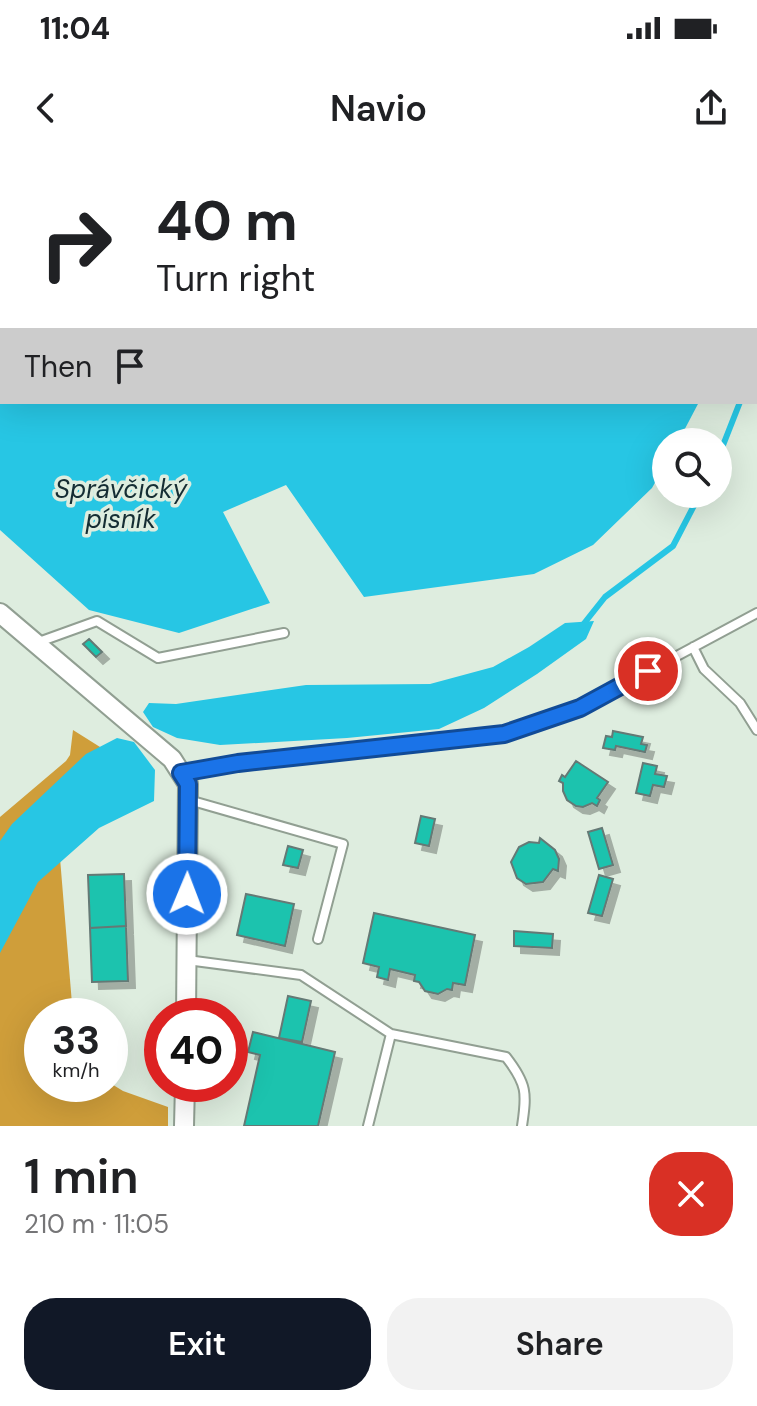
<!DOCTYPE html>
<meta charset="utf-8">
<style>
body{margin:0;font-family:"DM Sans",sans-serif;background:#f2f2f2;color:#202124;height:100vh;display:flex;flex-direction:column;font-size:30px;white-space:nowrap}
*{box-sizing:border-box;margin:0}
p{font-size:26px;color:#757577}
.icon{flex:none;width:44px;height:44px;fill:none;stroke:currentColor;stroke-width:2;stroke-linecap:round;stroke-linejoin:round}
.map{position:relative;height:966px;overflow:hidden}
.panel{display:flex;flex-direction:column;background:#fff;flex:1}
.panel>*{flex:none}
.banner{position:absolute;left:0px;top:0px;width:758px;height:244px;box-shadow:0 8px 32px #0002;background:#fff;color:#202124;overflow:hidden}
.tools{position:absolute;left:652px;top:268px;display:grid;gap:16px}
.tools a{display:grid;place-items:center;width:80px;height:80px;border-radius:50%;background:#fff;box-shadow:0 8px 32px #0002;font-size:40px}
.speed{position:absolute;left:24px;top:838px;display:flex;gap:16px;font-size:40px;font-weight:700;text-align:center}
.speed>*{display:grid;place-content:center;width:104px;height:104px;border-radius:50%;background:#fff;box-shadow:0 8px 32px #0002;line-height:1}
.speed small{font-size:20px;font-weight:400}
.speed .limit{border:12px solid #d22;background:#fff;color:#111}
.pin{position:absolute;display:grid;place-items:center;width:68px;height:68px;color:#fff;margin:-34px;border:4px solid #fff;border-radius:50%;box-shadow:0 2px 8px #0007}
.me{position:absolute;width:88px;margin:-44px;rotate:1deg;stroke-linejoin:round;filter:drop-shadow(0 0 6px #0008)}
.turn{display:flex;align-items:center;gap:28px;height:168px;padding:0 24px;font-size:36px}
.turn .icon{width:104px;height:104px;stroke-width:2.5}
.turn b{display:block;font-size:56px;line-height:68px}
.then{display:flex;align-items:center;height:76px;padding:0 24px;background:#0003;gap:16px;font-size:30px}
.round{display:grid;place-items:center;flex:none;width:84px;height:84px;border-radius:32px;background:#f2f2f2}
.overview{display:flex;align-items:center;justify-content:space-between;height:136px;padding:0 24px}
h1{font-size:48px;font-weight:600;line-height:60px}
.primary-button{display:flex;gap:16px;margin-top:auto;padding:16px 24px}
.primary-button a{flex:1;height:92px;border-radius:32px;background:#111827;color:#fff;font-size:32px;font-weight:600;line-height:92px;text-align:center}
.primary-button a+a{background:#f2f2f2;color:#202124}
.status{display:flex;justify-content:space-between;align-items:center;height:56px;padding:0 40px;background:#fff;direction:ltr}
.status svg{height:22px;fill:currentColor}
header{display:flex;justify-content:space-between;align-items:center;height:104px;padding:0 24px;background:#fff;font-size:36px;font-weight:600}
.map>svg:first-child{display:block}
.forest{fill:#cf9e3a}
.water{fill:#27c6e4}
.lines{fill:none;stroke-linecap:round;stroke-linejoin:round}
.stream{stroke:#27c6e4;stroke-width:6}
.building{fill:#1cc3ae;stroke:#657975;stroke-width:2;filter:url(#shadow)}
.service-casing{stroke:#919f92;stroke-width:12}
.tertiary-casing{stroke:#919f92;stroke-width:22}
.service{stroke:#fff;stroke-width:8}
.tertiary{stroke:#fff;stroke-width:18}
.route-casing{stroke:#114b97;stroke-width:20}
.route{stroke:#1a73e8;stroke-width:14}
.labels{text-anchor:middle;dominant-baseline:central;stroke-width:7;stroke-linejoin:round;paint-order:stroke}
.water-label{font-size:26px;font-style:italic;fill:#152d33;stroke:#deeddf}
</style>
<div class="status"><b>11:04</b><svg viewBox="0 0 49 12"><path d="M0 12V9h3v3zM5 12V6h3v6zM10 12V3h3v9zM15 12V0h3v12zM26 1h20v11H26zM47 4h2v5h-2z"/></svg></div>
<header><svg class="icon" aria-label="back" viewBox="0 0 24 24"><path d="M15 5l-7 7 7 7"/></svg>Navio<svg class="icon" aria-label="share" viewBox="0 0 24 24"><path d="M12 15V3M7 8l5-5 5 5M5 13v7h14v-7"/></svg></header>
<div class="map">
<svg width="757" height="966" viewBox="0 0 757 966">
<defs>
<filter id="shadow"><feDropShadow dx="7" dy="7" stdDeviation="0" flood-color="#0004"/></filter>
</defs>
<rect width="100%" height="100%" fill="#deeddf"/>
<path class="forest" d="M 73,570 L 143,614 L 60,698 L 73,856 L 42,856 L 42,924 L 110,923 L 123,931 L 168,947 L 168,966 L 0,966 L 0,657 L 66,601 L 70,595 Z"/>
<path class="water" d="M 0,0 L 650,2 L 2,2 L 2,242 L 699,242 L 678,282 L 666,282 L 666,303 L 652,328 L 593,385 L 534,414 L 364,437 L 286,325 L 223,352 L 270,443 L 179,473 L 89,450 L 0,370 Z
M 594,461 L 586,479 L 537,514 L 484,548 L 439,569 L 347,578 L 220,585 L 177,578 L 153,567 L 143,552 L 149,543 L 176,544 L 306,525 L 430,524 L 493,507 L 529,487 L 565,463 Z
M 117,578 L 134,582 L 155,610 L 154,641 L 99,668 L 38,722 L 0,793 L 0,681 L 12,664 L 86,594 Z"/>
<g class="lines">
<path class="stream" d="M 705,0 L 706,2
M 756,148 L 757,147
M 718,298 L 740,242
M 582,466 L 605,437 L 673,386 L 700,334"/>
</g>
<path class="building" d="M 89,479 L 102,492 L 96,497 L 83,484 Z
M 613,571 L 643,577 L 641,584 L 647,585 L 645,592 L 616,586 L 615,590 L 603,588 L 606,576 L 612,577 Z
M 576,601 L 608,622 L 597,638 L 600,640 L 597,646 L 592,643 L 583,647 L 576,646 L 567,640 L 563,631 L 563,623 L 559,621 L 562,615 L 565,617 Z
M 643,603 L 657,606 L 655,614 L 667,616 L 664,627 L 653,625 L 650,636 L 636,633 Z
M 421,656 L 435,659 L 429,686 L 415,683 Z
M 602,668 L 613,705 L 599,709 L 588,672 Z
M 540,678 L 555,690 L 559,699 L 558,711 L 553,709 L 543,722 L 526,724 L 517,718 L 511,702 L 519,687 L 529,682 L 539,683 Z
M 288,686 L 303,690 L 298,708 L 283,705 Z
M 124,714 L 126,766 L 90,768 L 88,715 Z
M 599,715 L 613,719 L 602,756 L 588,753 Z
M 246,734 L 294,744 L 285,786 L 237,775 Z
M 374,753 L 475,775 L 465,825 L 453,823 L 452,830 L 447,829 L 438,834 L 425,831 L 419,822 L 414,821 L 415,815 L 390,809 L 388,820 L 377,817 L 379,807 L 363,803 Z
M 126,766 L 128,821 L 92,822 L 90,768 Z
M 514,771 L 553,774 L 552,788 L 514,786 Z
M 288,836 L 311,841 L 302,882 L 279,878 Z
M 253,872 L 335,892 L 318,966 L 244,966 L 260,895 L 248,892 Z"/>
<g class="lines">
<defs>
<path id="service" d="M 36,483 L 97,461 L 158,498 L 284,473
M 693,487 L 704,509 L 740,543 L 757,570
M 182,613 L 238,603 L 504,574 L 580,548 L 757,453
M 189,640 L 343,684 L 318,779
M 187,800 L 301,815 L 391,874 L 506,897 C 527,924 527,933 522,966
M 368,966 L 391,874"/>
<path id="tertiary" d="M 0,453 L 172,599 L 188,624 L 186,856
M 184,966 L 185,924"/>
</defs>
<use href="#service" class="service-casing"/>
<use href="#tertiary" class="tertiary-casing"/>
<use href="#service" class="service"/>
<use href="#tertiary" class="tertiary"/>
</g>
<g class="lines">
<defs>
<path id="route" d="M 187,734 L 188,624 L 181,613 L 238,603 L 504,574 L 580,548 L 648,511"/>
</defs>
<use href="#route" class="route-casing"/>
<use href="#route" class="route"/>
</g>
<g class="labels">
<g class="water-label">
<text x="121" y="329">Správčický<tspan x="121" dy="30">písník</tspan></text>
</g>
</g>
</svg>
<div class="tools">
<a><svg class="icon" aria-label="search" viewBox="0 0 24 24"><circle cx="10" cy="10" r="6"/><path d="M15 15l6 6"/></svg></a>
</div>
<div class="speed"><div>33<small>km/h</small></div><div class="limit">40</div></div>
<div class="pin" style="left:648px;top:511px;background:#d93025"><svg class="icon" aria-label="arrive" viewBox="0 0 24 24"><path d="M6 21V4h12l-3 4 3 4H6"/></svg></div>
<svg class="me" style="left:187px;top:734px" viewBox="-20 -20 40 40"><circle r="17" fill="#1a73e8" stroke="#fff" stroke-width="3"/><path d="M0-11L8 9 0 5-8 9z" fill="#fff"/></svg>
<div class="banner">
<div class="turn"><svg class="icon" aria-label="right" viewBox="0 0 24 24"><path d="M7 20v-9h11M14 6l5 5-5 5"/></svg><div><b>40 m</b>Turn right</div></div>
<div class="then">Then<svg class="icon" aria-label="arrive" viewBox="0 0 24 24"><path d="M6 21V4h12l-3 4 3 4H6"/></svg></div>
</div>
</div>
<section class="panel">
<div class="overview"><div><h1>1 min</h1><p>210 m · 11:05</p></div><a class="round" style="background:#d93025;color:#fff"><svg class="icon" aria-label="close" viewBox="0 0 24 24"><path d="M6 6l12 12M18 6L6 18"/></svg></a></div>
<div class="primary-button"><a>Exit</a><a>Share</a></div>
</section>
